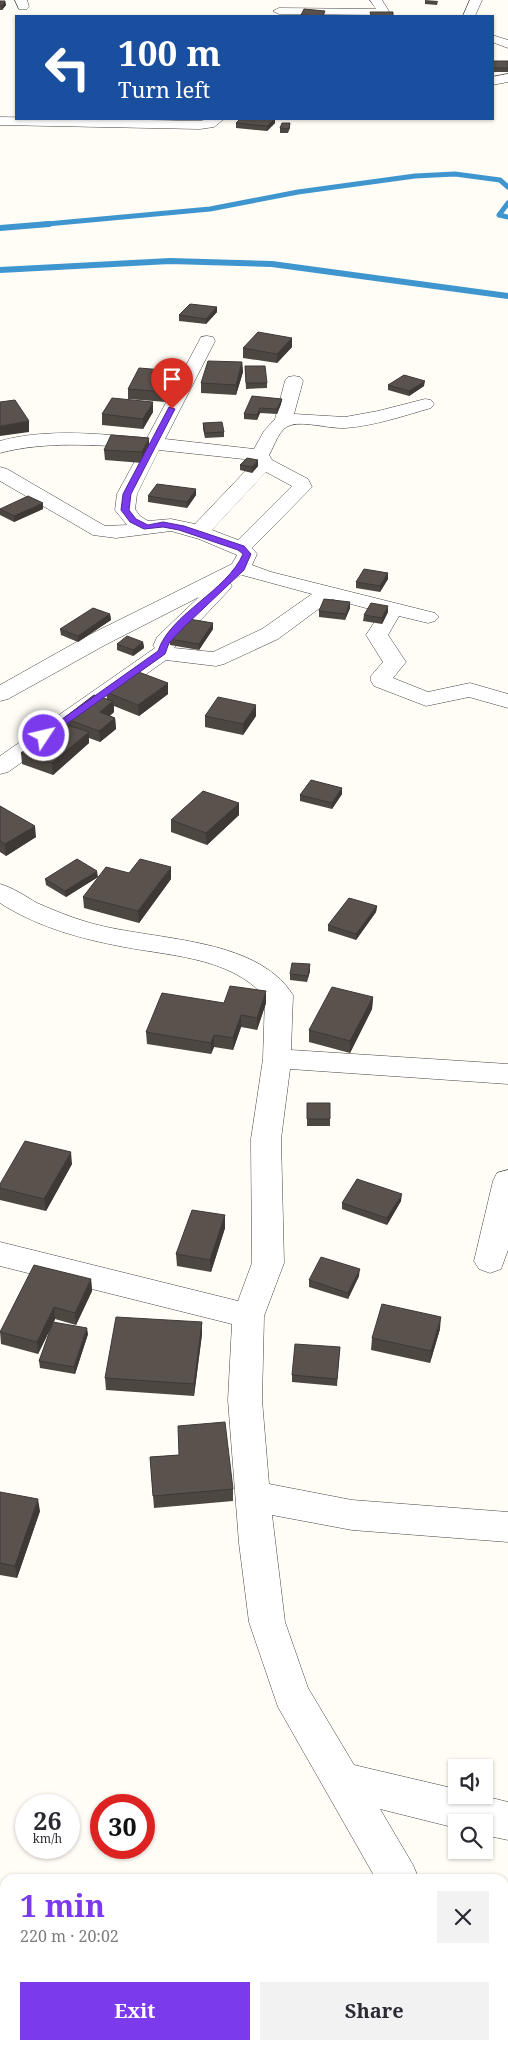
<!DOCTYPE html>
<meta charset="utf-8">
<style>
body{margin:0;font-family:"Noto Serif",serif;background:#f2f2f3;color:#2b2b33;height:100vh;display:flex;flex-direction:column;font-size:19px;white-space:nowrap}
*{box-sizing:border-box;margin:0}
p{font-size:16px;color:#7c7c81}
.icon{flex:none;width:28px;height:28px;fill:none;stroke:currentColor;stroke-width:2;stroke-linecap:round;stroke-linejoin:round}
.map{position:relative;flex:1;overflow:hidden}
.panel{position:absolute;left:0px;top:1874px;width:509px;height:176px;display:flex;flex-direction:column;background:#fff;border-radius:15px 15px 0 0;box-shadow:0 1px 4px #0004}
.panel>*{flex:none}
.banner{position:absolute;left:15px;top:15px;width:479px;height:105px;border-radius:0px;box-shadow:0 1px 4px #0004;background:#1a4fa0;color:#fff;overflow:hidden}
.controls{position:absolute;left:448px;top:1759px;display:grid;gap:10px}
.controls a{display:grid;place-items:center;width:45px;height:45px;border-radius:0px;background:#fff;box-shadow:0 1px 4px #0004;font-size:25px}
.speed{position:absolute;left:15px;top:1794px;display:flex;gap:10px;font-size:25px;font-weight:700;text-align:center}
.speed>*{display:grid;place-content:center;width:65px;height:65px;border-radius:50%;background:#fff;box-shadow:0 1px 4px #0004;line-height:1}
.speed small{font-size:12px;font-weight:400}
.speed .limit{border:8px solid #d22;background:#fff;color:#111}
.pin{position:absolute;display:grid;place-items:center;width:42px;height:42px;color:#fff;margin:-51px -21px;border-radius:50% 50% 50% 0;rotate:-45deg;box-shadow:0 0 5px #0007}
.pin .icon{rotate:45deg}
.me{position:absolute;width:55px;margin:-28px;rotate:55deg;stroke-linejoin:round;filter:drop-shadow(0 0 4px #0008)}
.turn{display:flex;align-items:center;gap:18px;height:105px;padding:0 20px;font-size:22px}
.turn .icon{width:65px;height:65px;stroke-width:2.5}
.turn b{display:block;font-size:35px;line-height:42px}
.round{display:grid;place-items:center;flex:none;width:52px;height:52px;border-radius:0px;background:#f2f2f3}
.overview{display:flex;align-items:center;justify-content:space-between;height:85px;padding:0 20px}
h1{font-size:30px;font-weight:700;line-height:38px;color:#7c3aed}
.primary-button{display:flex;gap:10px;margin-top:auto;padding:10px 20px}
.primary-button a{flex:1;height:58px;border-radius:0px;background:#7c3aed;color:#fff;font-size:20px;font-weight:700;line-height:58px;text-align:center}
.primary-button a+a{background:#f2f2f3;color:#2b2b33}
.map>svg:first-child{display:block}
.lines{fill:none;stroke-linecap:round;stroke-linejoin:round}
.stream-far1{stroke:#3f96cf;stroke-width:5}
.stream{stroke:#3f96cf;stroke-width:6}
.minor-casing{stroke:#444;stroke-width:1}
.minor{fill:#fff;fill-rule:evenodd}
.wall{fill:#4d4742}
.shaded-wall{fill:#3f3936}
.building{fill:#5a524d;stroke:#3f3936}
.route{fill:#7c3aed;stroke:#51269a}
</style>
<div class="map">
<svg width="508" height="2049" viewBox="0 0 508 2049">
<rect width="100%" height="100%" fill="#fffdf5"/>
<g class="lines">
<path class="stream-far1" d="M 508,203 L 499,215 L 508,217
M 36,225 L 210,209 L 298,192 L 415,176 L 455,174 L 500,180 L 508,187"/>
<path class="stream" d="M 0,228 L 49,224
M 0,270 L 170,261 L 272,264 L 508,296"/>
<defs>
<path id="minor" d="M 15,0 L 27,0 L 29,7 L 27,9 L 19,9 Z
M 370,0 L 382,0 L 390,13 L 388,15 L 279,14 L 273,11 L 279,8 L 376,9 Z
M 470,0 L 482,0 L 475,16 L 463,16 Z
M 492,35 L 508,40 L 508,48 L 492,42 Z
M 508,74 L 508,82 L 492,85 L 492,77 Z
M 0,117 L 200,121 L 208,119 L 224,119 L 214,127 L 200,129 L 0,125 Z
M 207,336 L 213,337 L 215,341 L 165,439 L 254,449 L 264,431 L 275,419 L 285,381 L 288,377 L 294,376 L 300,377 L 303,381 L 294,414 L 345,417 L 378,411 L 425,399 L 431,400 L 434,404 L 431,408 C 403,416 374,426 345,428 C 329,429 306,421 291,425 C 279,428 275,445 269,455 L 272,460 L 308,479 L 312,487 L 252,548 L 257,554 L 252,565 L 271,572 L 435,613 L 439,617 L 435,621 L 428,623 L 399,616 L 388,635 L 406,662 L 393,678 L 428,692 L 470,683 L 508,694 L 508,708 L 469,697 L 426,706 L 374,686 L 371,681 L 371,676 L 383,662 L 366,635 L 381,612 L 332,599 L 278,639 L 224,664 L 216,666 L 166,660 L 8,772 L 0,774 L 0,756 L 155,648 L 153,646 L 157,637 L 199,597 L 105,645 L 8,699 L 0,701 L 0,685 L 89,635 L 232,564 L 237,555 L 199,539 L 171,531 L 116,538 L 93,535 L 0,481 L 0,467 L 7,469 L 105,526 L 127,525 L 115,510 L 117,494 L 142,448 C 95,445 45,441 0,453 L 0,441 C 46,428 100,434 147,438 L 199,341 L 201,337 ZM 159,450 L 253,460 L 254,462 L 195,524 L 171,519 L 148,521 L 140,516 L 135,509 L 137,494 ZM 266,472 L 292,486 L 238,540 L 212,530 ZM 242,575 L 312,594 L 262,629 L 213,652 L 174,648 L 229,590 L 232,586 L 229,582 Z
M 0,884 C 14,888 25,896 37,903 C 53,910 70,917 87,922 C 149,941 255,935 293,995 L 291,1050 L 508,1064 L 508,1084 L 290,1069 L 281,1139 L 284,1263 L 264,1316 L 262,1400 L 269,1484 L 352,1500 L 508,1512 L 508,1542 L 352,1530 L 272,1515 L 285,1622 L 308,1688 L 354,1765 L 456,1789 L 456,1795 L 480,1795 L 508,1802 L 508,1840 L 484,1835 L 484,1822 L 456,1822 L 456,1828 L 380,1809 L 413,1865 L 419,1879 L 376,1879 L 278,1707 L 249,1622 L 239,1543 L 228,1400 L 232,1324 L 0,1266 L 0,1242 L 238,1301 L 252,1263 L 251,1139 L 263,1059 L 265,997 C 229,955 164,956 114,945 C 74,937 34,925 0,903 Z
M 508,1170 L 508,1250 L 501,1269 L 490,1273 L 479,1269 L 474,1261 L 493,1181 L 497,1173 Z
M 0,1967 L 5,1968 L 5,2010 L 0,2009 Z
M 504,2028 L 508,2029 L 508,2049 L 473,2049 L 471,2045 L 504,2045 Z
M 269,2045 L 323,2045 L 325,2049 L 271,2049 Z"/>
</defs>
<use href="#minor" class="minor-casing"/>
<use href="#minor" class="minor"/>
</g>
<path class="wall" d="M 425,0 L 438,1 L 437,5 L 425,4 Z
M 0,1 L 5,1 L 6,5 L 2,10 L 0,10 Z
M 492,61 L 508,61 L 508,72 L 492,72 Z
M 174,119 L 200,119 L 199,120 Z
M 275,119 L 275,123 L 267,131 L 236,128 L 236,123 Z
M 290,123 L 290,128 L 288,133 L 280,133 L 280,128 Z
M 217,307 L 217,312 L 206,324 L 179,321 L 179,315 Z
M 292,338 L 292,347 L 277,363 L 243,358 L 243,348 Z
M 242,362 L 243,372 L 236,395 L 201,393 L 201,383 Z
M 245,366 L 267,383 L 267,388 L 246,389 Z
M 177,381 L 166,402 L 128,399 L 128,389 Z
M 388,385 L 424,386 L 409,396 L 388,390 Z
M 282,399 L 281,404 L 277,414 L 260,413 L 257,420 L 244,419 L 244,414 Z
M 153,412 L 143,429 L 102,425 L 102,414 Z
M 203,423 L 224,432 L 224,437 L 205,438 L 203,429 Z
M 149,448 L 142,463 L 105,460 L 104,450 Z
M 240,465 L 258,466 L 252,473 L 240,470 Z
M 196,495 L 187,508 L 148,502 L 148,496 Z
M 0,509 L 43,509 L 14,522 L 0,515 Z
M 388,573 L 388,579 L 380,592 L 356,588 L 356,582 Z
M 350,602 L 350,608 L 345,620 L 319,617 L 319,611 Z
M 388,612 L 382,624 L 363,621 L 364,615 Z
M 110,614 L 111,620 L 78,642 L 61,635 L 60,629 Z
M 213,623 L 213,629 L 199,650 L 170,645 L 169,639 Z
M 143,642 L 144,648 L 133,656 L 117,650 L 117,644 Z
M 106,692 L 168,694 L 139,716 L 114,706 L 114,712 L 110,716 L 115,718 L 116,729 L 100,742 L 89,738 L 89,743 L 53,775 L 22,764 L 21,753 L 65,724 L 64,718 L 107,699 Z
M 205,716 L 256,716 L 243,735 L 205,727 Z
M 342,788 L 342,794 L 332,809 L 300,801 L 300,795 Z
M 0,806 L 36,837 L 6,856 L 0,852 Z
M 239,815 L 207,845 L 171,832 L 171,820 Z
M 129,873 L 171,879 L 139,923 L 84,908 L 83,897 Z
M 98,877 L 66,897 L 46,885 L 45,879 Z
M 377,906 L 376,912 L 356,940 L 328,931 L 328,925 Z
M 310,971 L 307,982 L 290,980 L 290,974 Z
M 373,997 L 372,1009 L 350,1053 L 309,1042 L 309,1030 Z
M 224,1003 L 266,1003 L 257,1030 L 241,1027 L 233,1050 L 214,1047 L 211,1054 L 147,1044 L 146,1032 Z
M 307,1109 L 330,1119 L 330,1126 L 307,1126 Z
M 72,1164 L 46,1211 L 0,1200 L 0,1184 Z
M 401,1201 L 387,1225 L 342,1209 L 342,1203 Z
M 225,1215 L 225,1228 L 211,1272 L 177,1266 L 176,1254 Z
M 359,1276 L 348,1299 L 309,1287 L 309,1280 Z
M 91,1279 L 92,1291 L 76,1325 L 55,1319 L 54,1322 L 88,1334 L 75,1374 L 40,1368 L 39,1361 L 52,1326 L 38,1354 L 1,1344 L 0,1331 Z
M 202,1322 L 202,1334 L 194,1396 L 106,1390 L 105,1378 Z
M 440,1329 L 430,1363 L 371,1350 L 372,1338 Z
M 340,1347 L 337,1386 L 292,1382 L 292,1375 Z
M 179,1455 L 233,1489 L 233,1501 L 154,1508 L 150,1457 Z
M 0,1492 L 40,1511 L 17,1578 L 0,1575 Z"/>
<path class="shaded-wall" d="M 5,1 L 6,5 L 2,10 L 2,6 Z
M 275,119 L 275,123 L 267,131 L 267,126 Z
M 217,307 L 217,312 L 206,324 L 206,319 Z
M 292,338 L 292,347 L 277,363 L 277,354 Z
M 242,362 L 243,372 L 236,395 L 236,385 Z
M 176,371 L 177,381 L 166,402 L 165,392 Z
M 425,381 L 424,386 L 409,396 L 409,391 Z
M 282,399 L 281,404 L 277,414 L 277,409 Z
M 153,402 L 153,412 L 143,429 L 143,419 Z
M 260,408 L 260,413 L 257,420 L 257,415 Z
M 29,421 L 29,432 L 0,436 L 0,426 Z
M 149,438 L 149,448 L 142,463 L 142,452 Z
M 258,460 L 258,466 L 252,473 L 252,467 Z
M 196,489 L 196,495 L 187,508 L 187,502 Z
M 43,503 L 43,509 L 14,522 L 14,516 Z
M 388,573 L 388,579 L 380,592 L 380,586 Z
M 350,602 L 350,608 L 345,620 L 346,614 Z
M 388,606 L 388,612 L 382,624 L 382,618 Z
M 110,614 L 111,620 L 78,642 L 78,636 Z
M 213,623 L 213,629 L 199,650 L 199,644 Z
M 143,642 L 144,648 L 133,656 L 133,650 Z
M 168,683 L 168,694 L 139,716 L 138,705 Z
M 113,701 L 114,712 L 100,723 L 100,712 Z
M 256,705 L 256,716 L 243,735 L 243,724 Z
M 115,718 L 116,729 L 100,742 L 99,731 Z
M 89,732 L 89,743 L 53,775 L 52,763 Z
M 342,788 L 342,794 L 332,809 L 332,803 Z
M 239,803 L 239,815 L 207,845 L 206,833 Z
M 35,826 L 36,837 L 6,856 L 5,844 Z
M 171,867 L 171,879 L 139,923 L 138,911 Z
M 97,871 L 98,877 L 66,897 L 65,891 Z
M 377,906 L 376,912 L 356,940 L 356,934 Z
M 310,964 L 310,971 L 307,982 Z
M 266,991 L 266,1003 L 257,1030 L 257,1018 Z
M 373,997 L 372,1009 L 350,1053 L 350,1041 Z
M 241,1015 L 241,1027 L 233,1050 L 233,1038 Z
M 214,1035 L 214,1047 L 211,1054 L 211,1043 Z
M 71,1152 L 72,1164 L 46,1211 L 44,1199 Z
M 402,1194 L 401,1201 L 387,1225 L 387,1218 Z
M 225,1215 L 225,1228 L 211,1272 L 210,1260 Z
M 360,1269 L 359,1276 L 348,1299 L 348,1293 Z
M 91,1279 L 92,1291 L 76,1325 L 75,1313 Z
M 54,1307 L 55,1319 L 38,1354 L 37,1342 Z
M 441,1317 L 440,1329 L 430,1363 L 431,1351 Z
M 202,1322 L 202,1334 L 194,1396 L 194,1384 Z
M 87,1328 L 88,1334 L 75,1374 L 74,1367 Z
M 38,1499 L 40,1511 L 17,1578 L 15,1566 Z"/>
<path class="building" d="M 0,1 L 5,1 L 2,6 L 0,6 Z
M 304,9 L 325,11 L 323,16 L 301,15 Z
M 370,12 L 393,12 L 393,16 L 371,16 Z
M 492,61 L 508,61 L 508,68 L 493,68 Z
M 240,119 L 275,119 L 267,126 L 236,123 Z
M 282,123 L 290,123 L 289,129 L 280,128 Z
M 190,304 L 217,307 L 206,319 L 179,315 Z
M 258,332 L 292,338 L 277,354 L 243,348 Z
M 208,361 L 242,362 L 236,385 L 201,383 Z
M 245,366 L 265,366 L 267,383 L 246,383 Z
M 139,368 L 176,371 L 165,392 L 128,389 Z
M 404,375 L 425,381 L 409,391 L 388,385 Z
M 252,396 L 282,399 L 277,409 L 260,408 L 257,415 L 244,414 Z
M 112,398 L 153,402 L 143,419 L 102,414 Z
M 15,400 L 29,421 L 0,426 L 0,402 Z
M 222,422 L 224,432 L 205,433 L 203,423 Z
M 111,435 L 149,438 L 142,452 L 104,450 Z
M 247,458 L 258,460 L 252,467 L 240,465 Z
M 157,484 L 196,489 L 187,502 L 148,496 Z
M 28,496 L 43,503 L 14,516 L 0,509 Z
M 364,569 L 388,573 L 380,586 L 356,582 Z
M 324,599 L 350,602 L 346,614 L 319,611 Z
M 371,603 L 388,606 L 382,618 L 364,615 Z
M 93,608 L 110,614 L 78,636 L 60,629 Z
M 183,618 L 213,623 L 199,644 L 169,639 Z
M 127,636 L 143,642 L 133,650 L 117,644 Z
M 136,671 L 168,683 L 138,705 L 106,692 Z
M 94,695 L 113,701 L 100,712 L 115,718 L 99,731 L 64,718 Z
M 218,697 L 256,705 L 243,724 L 205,716 Z
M 58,722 L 89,732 L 52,763 L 21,753 Z
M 311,780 L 342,788 L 332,803 L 300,795 Z
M 203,791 L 239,803 L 206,833 L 171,820 Z
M 0,806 L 35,826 L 5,844 L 0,841 Z
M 77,859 L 97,871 L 65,891 L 45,879 Z
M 140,859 L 171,867 L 138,911 L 83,897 L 106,867 L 129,873 Z
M 349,898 L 377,906 L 356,934 L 328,925 Z
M 292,963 L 310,964 L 308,976 L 290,974 Z
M 230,986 L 266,991 L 257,1018 L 241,1015 L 233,1038 L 214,1035 L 211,1043 L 146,1032 L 162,993 L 224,1003 Z
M 332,987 L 373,997 L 350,1041 L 309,1030 Z
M 307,1103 L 330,1103 L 330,1119 L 307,1119 Z
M 25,1141 L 71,1152 L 44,1199 L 0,1188 L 0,1184 Z
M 357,1179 L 402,1194 L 387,1218 L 342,1203 Z
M 192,1210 L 225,1215 L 210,1260 L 176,1254 Z
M 321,1257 L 360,1269 L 348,1293 L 309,1280 Z
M 34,1265 L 91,1279 L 75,1313 L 54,1307 L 37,1342 L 0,1332 Z
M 382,1304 L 441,1317 L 431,1351 L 372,1338 Z
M 116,1317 L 202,1322 L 194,1384 L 105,1378 Z
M 53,1322 L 87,1328 L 74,1367 L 39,1361 Z
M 295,1344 L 340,1347 L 337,1379 L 292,1375 Z
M 225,1422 L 233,1489 L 153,1496 L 150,1457 L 179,1455 L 178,1426 Z
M 0,1492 L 38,1499 L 15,1566 L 0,1563 Z"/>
<path class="route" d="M 169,407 L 175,409 L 131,494 L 129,510 L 136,519 L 148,525 L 163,522 L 184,526 L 244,546 L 251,554 L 244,570 L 186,625 L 169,643 L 165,654 L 47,738 L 41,738 L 41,734 L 158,651 C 170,614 227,591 243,554 L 238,550 L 179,530 L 163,527 L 144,529 L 130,522 L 121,510 L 123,494 Z"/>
</svg>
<div class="controls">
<a><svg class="icon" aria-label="sound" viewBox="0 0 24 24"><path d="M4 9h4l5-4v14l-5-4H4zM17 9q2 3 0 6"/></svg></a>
<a><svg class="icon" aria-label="search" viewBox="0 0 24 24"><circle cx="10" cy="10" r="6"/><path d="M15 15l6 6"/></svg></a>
</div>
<div class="speed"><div>26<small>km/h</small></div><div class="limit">30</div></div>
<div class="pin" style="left:172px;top:409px;background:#d93025"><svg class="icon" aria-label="arrive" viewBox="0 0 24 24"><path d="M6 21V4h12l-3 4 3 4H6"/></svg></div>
<svg class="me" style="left:44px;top:736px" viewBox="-20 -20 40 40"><circle r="17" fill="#7c3aed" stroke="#fff" stroke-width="3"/><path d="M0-11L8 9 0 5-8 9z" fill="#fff"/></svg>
<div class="banner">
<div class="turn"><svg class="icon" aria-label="left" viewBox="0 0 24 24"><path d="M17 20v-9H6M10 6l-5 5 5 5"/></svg><div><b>100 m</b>Turn left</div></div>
</div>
<section class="panel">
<div class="overview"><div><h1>1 min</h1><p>220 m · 20:02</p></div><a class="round"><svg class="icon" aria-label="close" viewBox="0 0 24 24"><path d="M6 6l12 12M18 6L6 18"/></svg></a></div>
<div class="primary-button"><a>Exit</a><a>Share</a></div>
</section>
</div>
